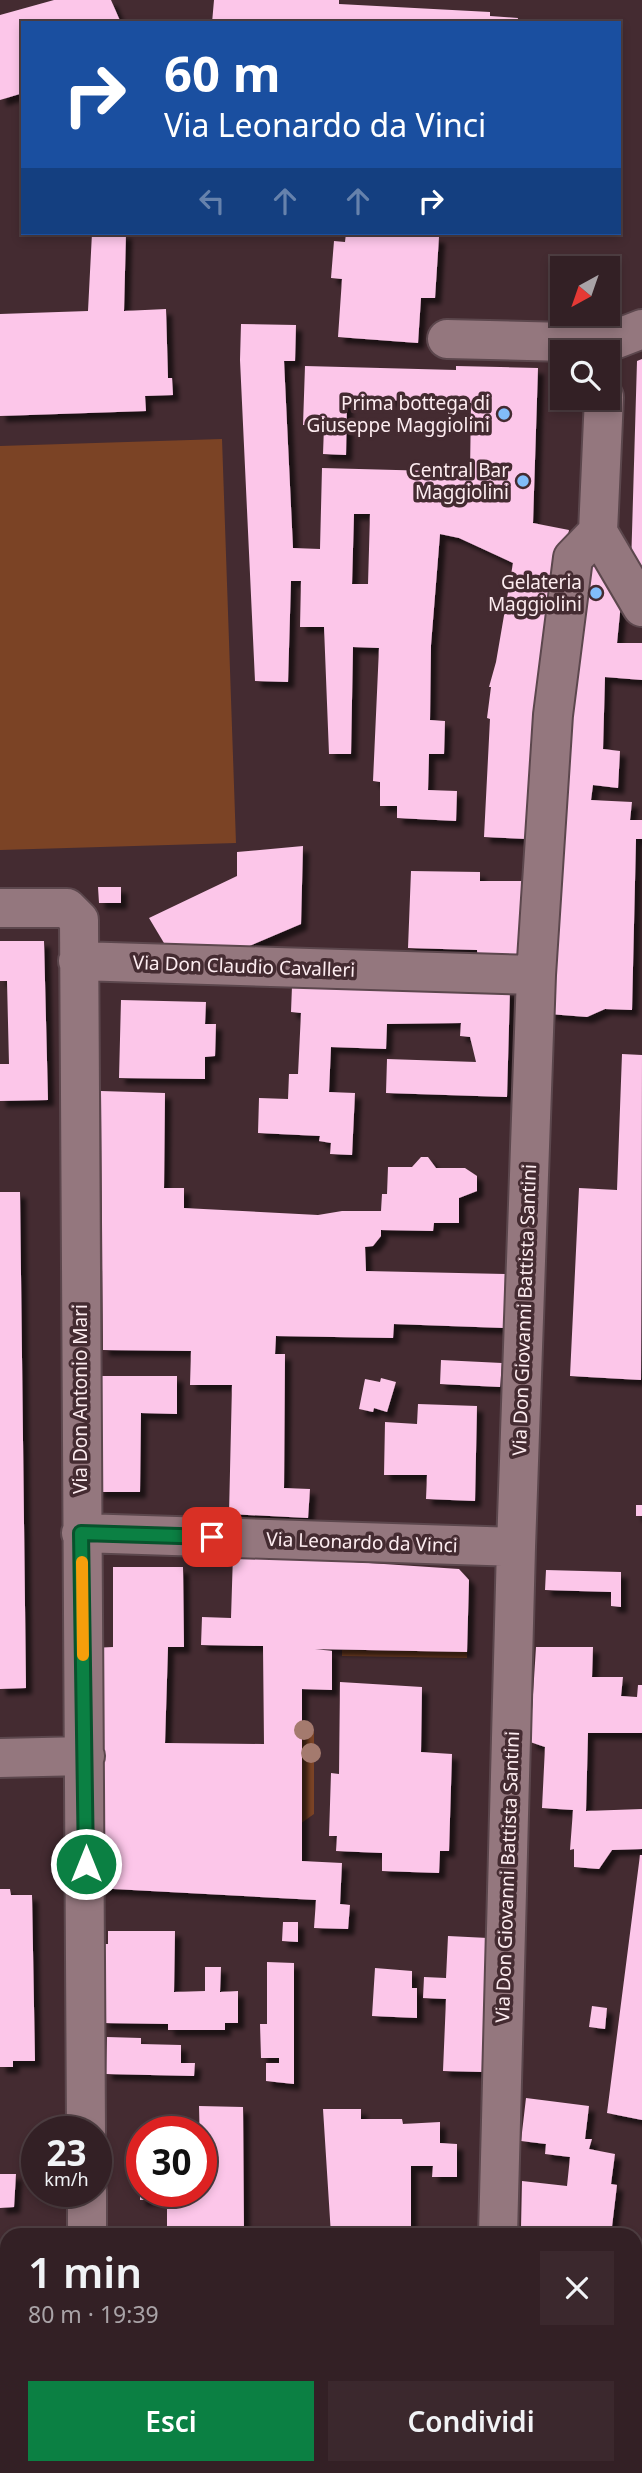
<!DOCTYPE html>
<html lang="it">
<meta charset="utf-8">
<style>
body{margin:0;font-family:"Noto Sans",sans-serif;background:#3b282d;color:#f1f3f6;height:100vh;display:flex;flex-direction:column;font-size:26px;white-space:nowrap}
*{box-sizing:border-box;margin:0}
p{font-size:23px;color:#a9a3a7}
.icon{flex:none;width:38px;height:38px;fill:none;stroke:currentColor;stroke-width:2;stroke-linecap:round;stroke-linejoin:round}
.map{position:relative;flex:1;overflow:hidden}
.side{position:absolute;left:0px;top:2228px;width:642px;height:247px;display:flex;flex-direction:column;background:#332025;border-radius:21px 21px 0 0;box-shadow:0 4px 10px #0003,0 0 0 2px #4e3e42}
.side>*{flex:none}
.top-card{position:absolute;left:21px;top:21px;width:600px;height:214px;border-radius:0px;box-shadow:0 4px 10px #0003,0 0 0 2px #4e3e42;background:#1a4fa0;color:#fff;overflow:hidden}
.needle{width:46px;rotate:220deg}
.fabs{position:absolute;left:550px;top:256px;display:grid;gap:14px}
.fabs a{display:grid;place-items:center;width:70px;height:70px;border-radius:0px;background:#332025;box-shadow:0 4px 10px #0003,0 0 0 2px #4e3e42;font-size:35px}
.speed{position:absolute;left:21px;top:2116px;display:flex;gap:14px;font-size:35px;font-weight:700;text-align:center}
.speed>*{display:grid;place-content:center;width:91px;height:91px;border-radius:50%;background:#332025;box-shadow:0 4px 10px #0003,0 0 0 2px #4e3e42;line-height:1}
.speed small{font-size:18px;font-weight:400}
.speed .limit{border:10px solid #d22;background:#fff;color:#111}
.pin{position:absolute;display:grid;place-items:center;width:60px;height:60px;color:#fff;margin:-30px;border-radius:14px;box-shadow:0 4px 10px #0006}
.me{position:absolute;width:77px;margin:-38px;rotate:0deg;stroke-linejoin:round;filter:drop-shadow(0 0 5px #0008)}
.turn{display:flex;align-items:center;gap:24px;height:147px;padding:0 28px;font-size:32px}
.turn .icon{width:91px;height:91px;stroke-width:2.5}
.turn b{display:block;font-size:49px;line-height:60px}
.lanes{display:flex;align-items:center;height:66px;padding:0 28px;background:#0003;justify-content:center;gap:35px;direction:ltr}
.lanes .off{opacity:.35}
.round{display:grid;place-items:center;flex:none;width:74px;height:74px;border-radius:0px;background:#3b282d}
.head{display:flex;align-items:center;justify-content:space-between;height:119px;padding:0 28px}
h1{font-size:42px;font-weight:600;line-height:52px}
.cta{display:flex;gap:14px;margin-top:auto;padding:14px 28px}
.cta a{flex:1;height:80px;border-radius:0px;background:#0b8043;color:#fff;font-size:28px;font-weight:600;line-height:80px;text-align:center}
.cta a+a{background:#3b282d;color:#f1f3f6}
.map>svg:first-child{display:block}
.green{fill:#7b4325}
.building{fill:#fcc6e9;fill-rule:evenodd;filter:url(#shadow)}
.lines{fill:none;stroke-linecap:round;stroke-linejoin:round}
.minor-casing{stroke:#5c474d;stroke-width:42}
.minor{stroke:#94777e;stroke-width:38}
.tree{fill:#a47a6e}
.route-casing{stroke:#07532c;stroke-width:18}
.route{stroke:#0b8043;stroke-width:12}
.slow{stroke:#f59e0b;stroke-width:12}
.poi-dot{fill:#81bdfa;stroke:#442b31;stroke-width:2.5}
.labels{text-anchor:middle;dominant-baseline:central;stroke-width:7;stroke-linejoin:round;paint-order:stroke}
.poi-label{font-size:19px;fill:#fdecf0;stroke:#442b31;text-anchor:end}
.street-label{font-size:19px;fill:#fdecf0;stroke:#442b31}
</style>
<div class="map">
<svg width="642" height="2473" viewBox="0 0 642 2473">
<defs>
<filter id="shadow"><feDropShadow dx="6" dy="6" stdDeviation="2" flood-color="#0009"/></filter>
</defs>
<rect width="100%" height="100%" fill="#442b31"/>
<path class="green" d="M 222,439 L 236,843 L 0,850 L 0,446 Z
M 342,1650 L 467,1652 L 467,1658 L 342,1656 Z
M 301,1720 L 314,1732 L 314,1814 L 300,1824 Z"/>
<path class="building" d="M 54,0 L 111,0 L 121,23 L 23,23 L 23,93 L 0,100 L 0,15 Z
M 214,0 L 339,0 L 339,4 L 490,12 L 490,16 L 518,18 L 517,23 L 212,23 Z
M 92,233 L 126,233 L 124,311 L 166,309 L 168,378 L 172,378 L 173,395 L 145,396 L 146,411 L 0,416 L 0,314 L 88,311 Z
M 346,233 L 426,233 L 426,236 L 439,237 L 435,298 L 421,298 L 418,343 L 338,337 L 342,279 L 331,278 L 334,241 L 345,242 Z
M 241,324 L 296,325 L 295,361 L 284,361 L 293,548 L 320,549 L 322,468 L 470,472 L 471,403 L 347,399 L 346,455 L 323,454 L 324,426 L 303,425 L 305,366 L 456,370 L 456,366 L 538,368 L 533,523 L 569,530 L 533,726 L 526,839 L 484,837 L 490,719 L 487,718 L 491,687 L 489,687 L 496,662 L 513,563 L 459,538 L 440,534 L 431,645 L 430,720 L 445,721 L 444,754 L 429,754 L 428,790 L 457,791 L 456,821 L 397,818 L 397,806 L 380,806 L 380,782 L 373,781 L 379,648 L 353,647 L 351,754 L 329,754 L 324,627 L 300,627 L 301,581 L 291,581 L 288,682 L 255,681 L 240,360 ZM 354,514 L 370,514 L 368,584 L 352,584 Z
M 642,359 L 642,568 L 631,567 L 637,361 Z
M 595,563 L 621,603 L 617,643 L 642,643 L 642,680 L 605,677 L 603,749 L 620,751 L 618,788 L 593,785 L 591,800 L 632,802 L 630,820 L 642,820 L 642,839 L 636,839 L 632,1010 L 605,1009 L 587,1017 L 549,1014 L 579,568 Z
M 303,846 L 301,924 L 240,950 L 164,943 L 149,918 L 237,876 L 237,852 Z
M 411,871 L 480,872 L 480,881 L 522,881 L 520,962 L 478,961 L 477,950 L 408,948 Z
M 98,887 L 121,887 L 121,903 L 99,903 Z
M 0,941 L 44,941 L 48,1100 L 0,1101 L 0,1064 L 9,1064 L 7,981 L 0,981 Z
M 292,986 L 510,990 L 507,1097 L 386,1093 L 387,1059 L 476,1062 L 470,1037 L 460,1036 L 461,1023 L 387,1024 L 386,1049 L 331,1047 L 329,1092 L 355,1093 L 352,1155 L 330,1154 L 331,1143 L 319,1141 L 320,1136 L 258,1133 L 259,1098 L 288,1099 L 289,1074 L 298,1074 L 301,1013 L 291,1012 Z
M 121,1000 L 206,1002 L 205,1024 L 216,1024 L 215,1056 L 205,1057 L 205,1079 L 119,1078 Z
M 622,1054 L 642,1055 L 641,1380 L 570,1376 L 579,1188 L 617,1190 Z
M 101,1091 L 165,1093 L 164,1188 L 184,1188 L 184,1208 L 318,1215 L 342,1211 L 381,1211 L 382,1194 L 387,1194 L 388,1167 L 412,1167 L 421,1157 L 428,1157 L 436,1168 L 465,1168 L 477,1176 L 477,1191 L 459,1198 L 459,1223 L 434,1223 L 433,1231 L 381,1230 L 381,1236 L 373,1246 L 365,1247 L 366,1271 L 505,1274 L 504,1328 L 394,1324 L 393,1338 L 276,1336 L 275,1354 L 285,1354 L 284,1488 L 310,1489 L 308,1518 L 229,1514 L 232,1385 L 190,1385 L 191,1351 L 103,1350 Z
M 0,1192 L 20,1192 L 26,1688 L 0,1689 Z
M 441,1360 L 502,1363 L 500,1387 L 440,1384 Z
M 99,1376 L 177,1376 L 177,1414 L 141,1413 L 140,1492 L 98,1492 Z
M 381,1378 L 396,1382 L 387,1412 L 374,1408 L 373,1412 L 359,1409 L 365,1379 L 380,1382 Z
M 418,1404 L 477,1406 L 475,1501 L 426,1499 L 427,1475 L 384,1475 L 385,1422 L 417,1424 Z
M 636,1505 L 642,1505 L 642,1516 L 636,1516 Z
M 233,1554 L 459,1569 L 469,1580 L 467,1652 L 315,1649 L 332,1651 L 332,1690 L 302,1689 L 302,1861 L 342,1863 L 340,1904 L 350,1905 L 348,1929 L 314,1928 L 316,1900 L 95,1888 L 92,1648 L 113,1647 L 113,1567 L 183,1567 L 184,1647 L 168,1647 L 165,1743 L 264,1744 L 263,1646 L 201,1645 L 202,1617 L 231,1618 Z
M 546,1570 L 621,1572 L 621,1607 L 611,1606 L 611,1592 L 545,1590 Z
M 536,1647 L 593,1647 L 592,1677 L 623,1677 L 621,1696 L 637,1697 L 638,1685 L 642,1685 L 642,1733 L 588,1733 L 586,1811 L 642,1809 L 642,1849 L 612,1850 L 599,1869 L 574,1867 L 574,1849 L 570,1850 L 573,1810 L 542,1808 L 545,1747 L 530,1742 Z
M 340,1682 L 422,1687 L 421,1752 L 452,1754 L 449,1851 L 440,1851 L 439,1873 L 382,1871 L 382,1853 L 336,1851 L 337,1836 L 329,1836 L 331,1773 L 339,1774 Z
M 640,1855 L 642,1855 L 642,2120 L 607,2113 Z
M 0,1889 L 10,1889 L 11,1895 L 32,1895 L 35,2061 L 13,2061 L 13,2067 L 0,2067 Z
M 283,1922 L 298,1922 L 298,1942 L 282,1941 Z
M 108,1931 L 175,1931 L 174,1992 L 205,1991 L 205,1967 L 221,1967 L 220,1992 L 238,1991 L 238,2023 L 225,2023 L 225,2030 L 168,2030 L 168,2024 L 103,2023 L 103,1944 L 108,1944 Z
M 448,1936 L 488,1938 L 483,2072 L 443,2071 L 446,1999 L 423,1998 L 424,1977 L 446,1978 Z
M 267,1962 L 294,1963 L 294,2084 L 266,2081 L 266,2063 L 279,2063 L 279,2058 L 261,2058 L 260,2024 L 267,2024 Z
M 375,1968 L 412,1971 L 412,1988 L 417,1988 L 417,2018 L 372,2016 Z
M 592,2006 L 607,2008 L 605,2029 L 589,2027 Z
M 107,2037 L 141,2038 L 141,2044 L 181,2045 L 181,2063 L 195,2063 L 194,2076 L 106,2074 Z
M 526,2098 L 589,2106 L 585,2139 L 592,2139 L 589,2149 L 615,2154 L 611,2184 L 617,2185 L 611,2235 L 527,2235 L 521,2228 L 522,2181 L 567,2186 L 570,2157 L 545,2154 L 546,2144 L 521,2141 Z
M 199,2106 L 243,2107 L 244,2235 L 167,2235 L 167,2199 L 140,2200 L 140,2191 L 201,2191 Z
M 323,2109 L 361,2109 L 361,2119 L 402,2119 L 403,2124 L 440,2122 L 440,2143 L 457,2144 L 457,2177 L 432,2177 L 433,2166 L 411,2166 L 411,2226 L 438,2226 L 438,2235 L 331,2235 Z
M 0,2174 L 16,2174 L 14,2207 L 0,2208 Z
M 0,2248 L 7,2248 L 7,2328 L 0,2328 Z
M 635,2461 L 642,2461 L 642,2473 L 616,2473 L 616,2468 L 635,2468 Z
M 243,2468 L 278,2468 L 278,2473 L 244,2473 Z
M 322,2468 L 375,2468 L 376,2473 L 322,2473 Z
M 444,2468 L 480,2468 L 481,2473 L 444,2473 Z
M 514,2468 L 553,2468 L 553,2473 L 514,2473 Z"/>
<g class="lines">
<defs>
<path id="minor" d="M 447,339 L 606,343 L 642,329
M 598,532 L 642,607
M 0,908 L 67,908 L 79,920 L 86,2132
M 78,961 L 536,975
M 81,1533 L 516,1547
M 0,1758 L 85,1756
M 87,2191 L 87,2235
M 498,2235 L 516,1547 L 536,975 L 553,715 L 573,558 L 598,532 L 604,397
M 635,2287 L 642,2287
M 0,2404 L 7,2403
M 92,2468 L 92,2473
M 225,2468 L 225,2473
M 502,2468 L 502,2473
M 131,2473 L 139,2468"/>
</defs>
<use href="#minor" class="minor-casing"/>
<use href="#minor" class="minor"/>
</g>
<g class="tree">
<circle cx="304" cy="1730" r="10"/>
<circle cx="311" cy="1753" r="10"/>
</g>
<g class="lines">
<defs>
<path id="route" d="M 86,1864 L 81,1533 L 212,1537"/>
</defs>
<use href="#route" class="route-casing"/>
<use href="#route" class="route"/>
<path class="slow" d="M 82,1562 L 83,1655"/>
</g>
<g class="poi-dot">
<circle cx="504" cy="414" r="7"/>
<circle cx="523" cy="481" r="7"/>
<circle cx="596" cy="593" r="7"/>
</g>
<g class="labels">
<g class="poi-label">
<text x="490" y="403">Prima bottega di<tspan x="490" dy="22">Giuseppe Maggiolini</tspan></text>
<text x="509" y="470">Central Bar<tspan x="509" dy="22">Maggiolini</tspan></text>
<text x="582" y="582">Gelateria<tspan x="582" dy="22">Maggiolini</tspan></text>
</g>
<g class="street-label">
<text transform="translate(244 966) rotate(2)">Via Don Claudio Cavalleri</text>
<text transform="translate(524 1310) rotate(-88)">Via Don Giovanni Battista Santini</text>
<text transform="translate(80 1399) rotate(-90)">Via Don Antonio Mari</text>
<text transform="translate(362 1542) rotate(2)">Via Leonardo da Vinci</text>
<text transform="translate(507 1877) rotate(-88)">Via Don Giovanni Battista Santini</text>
</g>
</g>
</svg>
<div class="fabs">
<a><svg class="needle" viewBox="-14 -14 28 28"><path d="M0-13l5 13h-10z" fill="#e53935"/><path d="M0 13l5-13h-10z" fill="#a9a3a7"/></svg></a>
<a><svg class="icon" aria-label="search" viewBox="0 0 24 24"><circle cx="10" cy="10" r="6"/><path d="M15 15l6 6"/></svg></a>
</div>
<div class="speed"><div>23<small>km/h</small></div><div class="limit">30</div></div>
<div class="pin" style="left:212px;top:1537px;background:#d93025"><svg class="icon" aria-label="arrive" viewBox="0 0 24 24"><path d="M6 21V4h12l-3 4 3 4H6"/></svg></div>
<svg class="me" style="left:86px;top:1864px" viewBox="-20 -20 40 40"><circle r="17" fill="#0b8043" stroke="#fff" stroke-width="3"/><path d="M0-11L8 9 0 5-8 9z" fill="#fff"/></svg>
<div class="top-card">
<div class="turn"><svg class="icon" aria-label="right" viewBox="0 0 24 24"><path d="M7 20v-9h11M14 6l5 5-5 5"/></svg><div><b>60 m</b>Via Leonardo da Vinci</div></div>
<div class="lanes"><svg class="icon off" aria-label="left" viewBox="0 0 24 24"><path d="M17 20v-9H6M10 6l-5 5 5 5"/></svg><svg class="icon off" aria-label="ahead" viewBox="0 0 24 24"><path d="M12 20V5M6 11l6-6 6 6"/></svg><svg class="icon off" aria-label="ahead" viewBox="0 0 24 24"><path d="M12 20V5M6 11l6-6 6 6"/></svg><svg class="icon" aria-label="right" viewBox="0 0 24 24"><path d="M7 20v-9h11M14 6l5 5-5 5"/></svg></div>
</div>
<section class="side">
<div class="head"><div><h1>1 min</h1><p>80 m · 19:39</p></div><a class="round"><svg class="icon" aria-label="close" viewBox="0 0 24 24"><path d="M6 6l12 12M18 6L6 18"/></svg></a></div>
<div class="cta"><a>Esci</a><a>Condividi</a></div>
</section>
</div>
